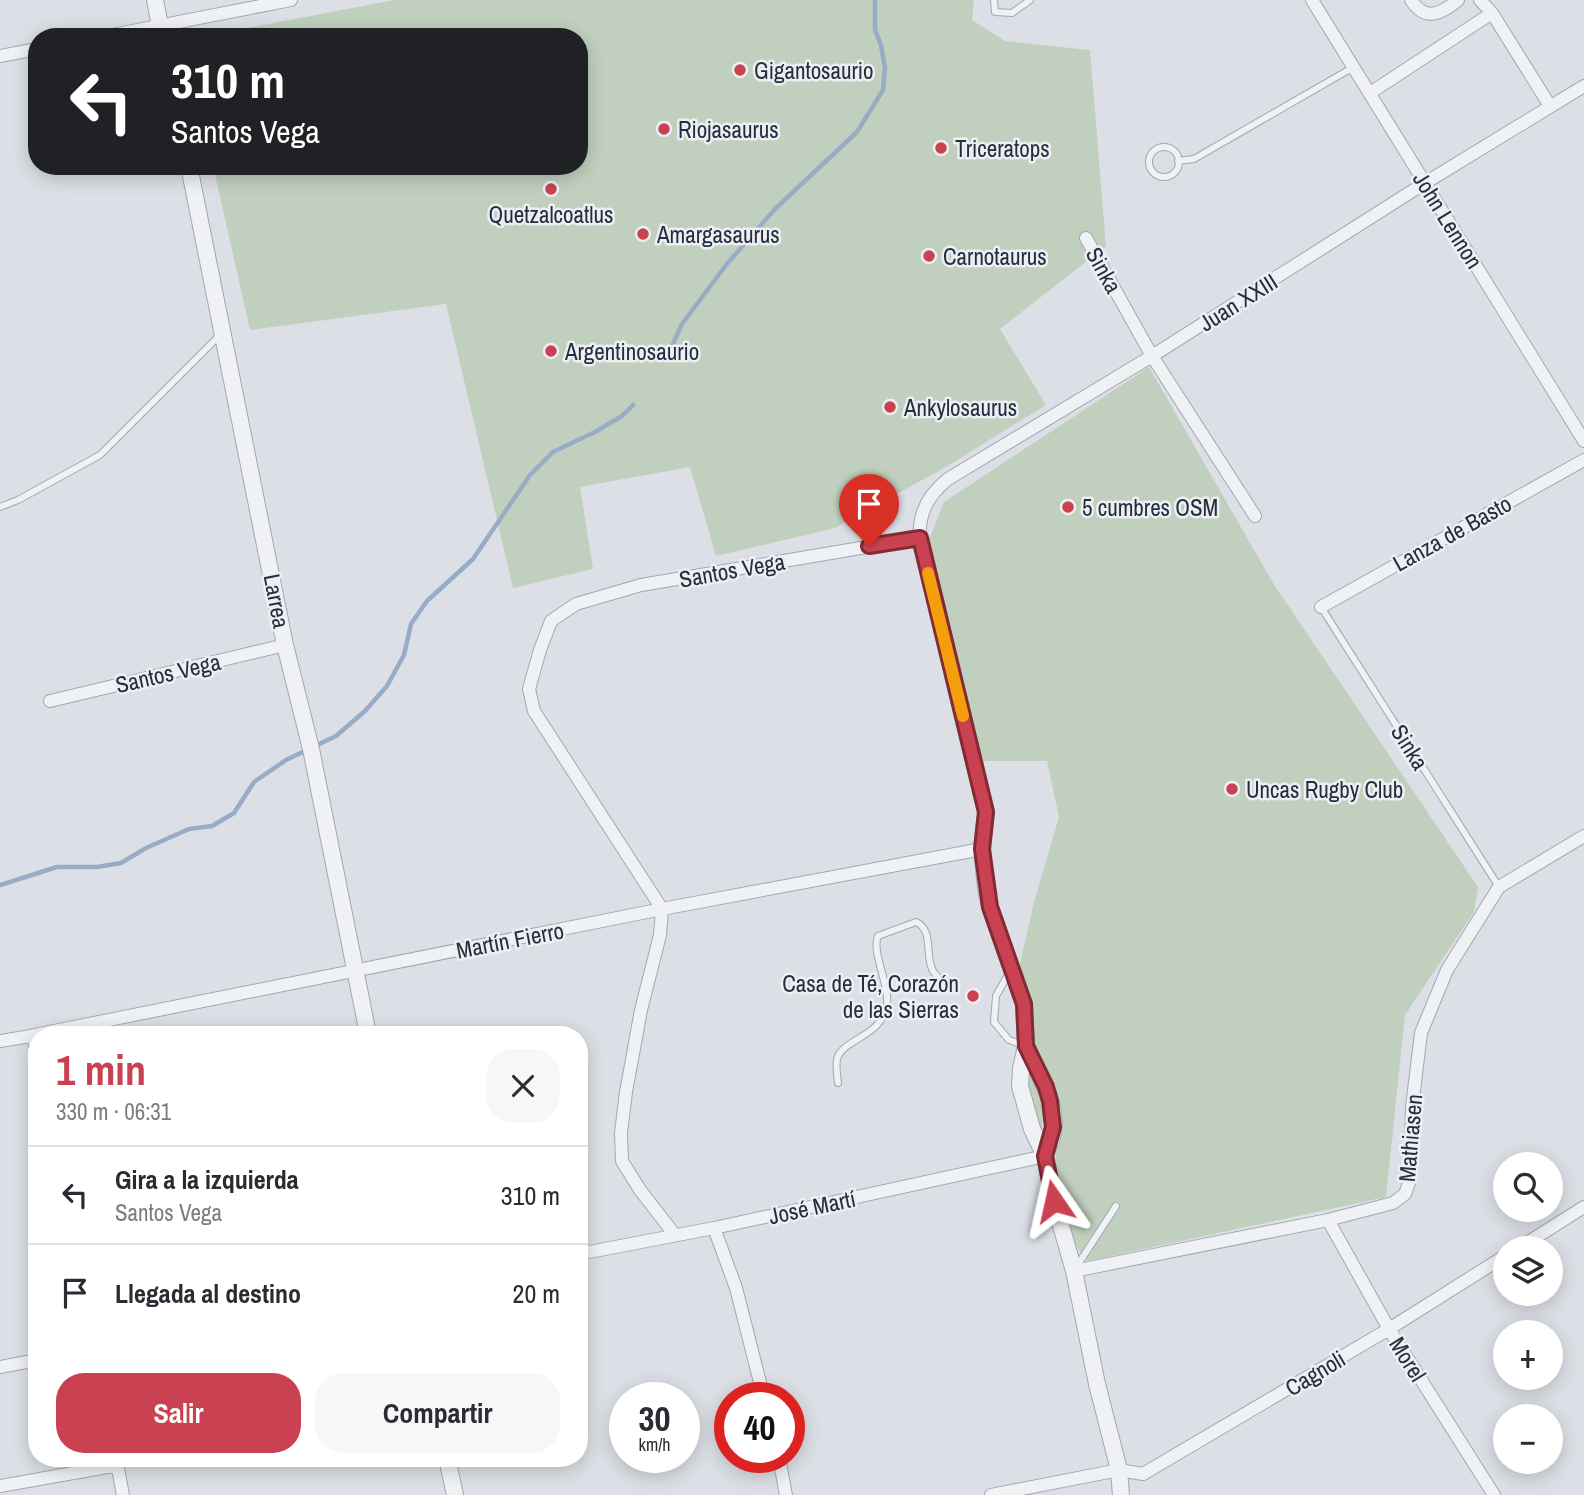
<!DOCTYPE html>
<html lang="es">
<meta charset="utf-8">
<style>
body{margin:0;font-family:"Archivo Narrow",sans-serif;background:#f7f7f7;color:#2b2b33;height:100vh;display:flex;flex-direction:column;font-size:26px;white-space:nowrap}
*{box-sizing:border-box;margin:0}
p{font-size:23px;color:#7c7c81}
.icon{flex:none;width:38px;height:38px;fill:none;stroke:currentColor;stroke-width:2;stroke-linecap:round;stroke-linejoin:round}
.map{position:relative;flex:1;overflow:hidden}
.side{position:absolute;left:28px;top:1026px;width:560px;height:441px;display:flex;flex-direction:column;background:#fff;border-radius:28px;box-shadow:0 4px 18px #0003}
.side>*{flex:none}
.guide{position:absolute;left:28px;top:28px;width:560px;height:147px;border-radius:28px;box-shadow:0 4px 18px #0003;background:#202124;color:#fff;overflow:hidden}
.tools{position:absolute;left:1493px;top:1152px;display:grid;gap:14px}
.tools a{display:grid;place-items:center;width:70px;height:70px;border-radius:50%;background:#fff;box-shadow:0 4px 18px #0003;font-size:35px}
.speed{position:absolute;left:609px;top:1382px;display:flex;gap:14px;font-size:35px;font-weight:700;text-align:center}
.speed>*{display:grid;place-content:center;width:91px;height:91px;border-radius:50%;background:#fff;box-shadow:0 4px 18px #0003;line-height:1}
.speed small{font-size:18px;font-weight:400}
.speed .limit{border:10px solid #d22;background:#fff;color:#111}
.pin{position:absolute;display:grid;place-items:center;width:60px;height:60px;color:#fff;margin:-72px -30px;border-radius:50% 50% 50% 0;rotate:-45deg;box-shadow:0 0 7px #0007}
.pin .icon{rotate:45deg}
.me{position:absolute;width:77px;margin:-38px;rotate:349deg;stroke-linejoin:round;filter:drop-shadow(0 0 5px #0008)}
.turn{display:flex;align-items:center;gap:24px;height:147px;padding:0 28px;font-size:32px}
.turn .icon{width:91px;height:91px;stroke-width:2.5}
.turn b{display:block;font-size:49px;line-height:60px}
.round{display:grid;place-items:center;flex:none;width:74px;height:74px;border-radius:28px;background:#f7f7f7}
.head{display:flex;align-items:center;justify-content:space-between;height:119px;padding:0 28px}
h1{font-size:42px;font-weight:700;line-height:52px;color:#ca4251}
.primary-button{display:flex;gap:14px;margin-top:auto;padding:14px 28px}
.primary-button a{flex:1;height:80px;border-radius:28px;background:#ca4251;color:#fff;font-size:28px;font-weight:700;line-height:80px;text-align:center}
.primary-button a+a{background:#f7f7f7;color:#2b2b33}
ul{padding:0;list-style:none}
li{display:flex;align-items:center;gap:21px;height:98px;padding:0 28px;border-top:2px solid #e1e1e2}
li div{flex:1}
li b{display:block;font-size:26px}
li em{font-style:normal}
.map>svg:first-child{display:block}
.green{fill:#c1d0be}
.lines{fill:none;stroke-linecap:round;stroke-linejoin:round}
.stream{stroke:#98acc6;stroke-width:4.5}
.service-casing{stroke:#a2a7b0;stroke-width:8}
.minor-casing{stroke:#a2a7b0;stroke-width:14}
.tertiary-casing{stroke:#a2a7b0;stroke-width:18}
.service{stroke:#eff1f5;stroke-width:6}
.minor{stroke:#eff1f5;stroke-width:12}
.tertiary{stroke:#eff1f5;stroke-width:16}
.route-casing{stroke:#832b35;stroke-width:18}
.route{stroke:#ca4251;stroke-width:12}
.slow{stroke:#f59e0b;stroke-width:12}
.poi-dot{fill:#ca4251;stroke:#eceff4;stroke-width:2.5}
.labels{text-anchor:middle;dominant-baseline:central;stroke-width:5;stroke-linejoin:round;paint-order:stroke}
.poi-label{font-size:23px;fill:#272d3c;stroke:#eceff4;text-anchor:start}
.street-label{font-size:23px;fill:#272d3c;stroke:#eceff4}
</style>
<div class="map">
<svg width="1584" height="1495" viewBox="0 0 1584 1495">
<rect width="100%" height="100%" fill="#dce0e6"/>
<path class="green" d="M 394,0 L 974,0 L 972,20 L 1005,41 L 1090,50 L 1106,246 L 1000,329 L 1046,405 L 946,467 L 835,528 L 716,556 L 690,467 L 580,487 L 593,569 L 513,588 L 446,304 L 250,330 L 213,166 L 579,166 L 579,37 L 200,37 Z
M 1149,367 L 1273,583 L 1478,887 L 1474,912 L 1405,1015 L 1386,1197 L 1088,1261 L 1083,1258 L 1063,1221 L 1055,1162 L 1059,1128 L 1032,1043 L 1019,968 L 1034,902 L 1059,817 L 1047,761 L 981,761 L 929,540 L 944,502 Z
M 1026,1062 C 1040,1088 1046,1108 1041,1137 L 1029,1105 Z"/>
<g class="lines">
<path class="stream" d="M 669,353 L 682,324 L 726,265 L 775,209 L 857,132 L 883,90 L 885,68 L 881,45 L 875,30 L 875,0
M 0,885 L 57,867 L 97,867 L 121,863 L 146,848 L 189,829 L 212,826 L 234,813 L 254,782 L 286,760 L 336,736 L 365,711 L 387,686 L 404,655 L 411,624 L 427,601 L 473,559 L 530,475 L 553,452 L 595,432 L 622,416 L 633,405"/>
<defs>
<path id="service" d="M 994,0 L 995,12 L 1012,13 L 1030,0
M1149 162a15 15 0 1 1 30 0a15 15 0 1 1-30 0Z
M 1178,161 L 1194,159 L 1352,68
M 0,507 L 18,500 L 100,455 L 220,335
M 1321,607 L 1499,887
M 1010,971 L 996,996 L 994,1022 L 1009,1040 L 1024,1045
M 838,1083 C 837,1075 835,1062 838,1056 C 846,1039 882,1035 887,1006 C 890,985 871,952 878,936 L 916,922 C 941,933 913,977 953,983
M 1075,1269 L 1116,1206"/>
<path id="minor" d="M 1312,0 L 1584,441
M 1411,0 C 1425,22 1441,14 1458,0
M 1480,0 L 1492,13 L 1550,106
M 102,37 L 291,0
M 0,56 L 37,49
M 1370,93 L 1492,13
M 1086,238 L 1152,356 L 1255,516
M 1321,607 L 1584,460
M 50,701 L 285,645
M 39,1034 L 662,909 L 982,849
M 33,1035 L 37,1054
M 0,1041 L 37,1035
M 1328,1220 L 1389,1329 L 1494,1495
M 714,1228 L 736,1288 L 764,1398
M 675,1235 L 640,1190 L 622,1161 L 621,1133 L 626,1092 L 641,1010 L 660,935 L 662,909 L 534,711 L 529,689 L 540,650 L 551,621 L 576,604 L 641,585 L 920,538 C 918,513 929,494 948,479 L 1152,356 L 1425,183 L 1584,86
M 1519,1248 L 1584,1207
M 579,1254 L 714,1228 L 1045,1156
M 1074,1271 L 1328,1220 L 1393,1203 L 1405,1194 L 1410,1180 L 1412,1107 L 1421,1033 L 1447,970 L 1499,887 L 1584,836
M 0,1367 L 37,1360
M 116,1458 L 123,1495
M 779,1458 L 786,1495
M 0,1486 L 118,1465
M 991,1495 L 1119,1470 L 1143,1474 L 1389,1329 L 1505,1256"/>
<path id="tertiary" d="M 155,0 L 162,37
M 189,166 L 285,645 L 311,749 L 368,1034
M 920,538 L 986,812 L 982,849 L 986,888 L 990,907 L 1024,1004 L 1026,1046 L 1021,1069 L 1020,1086 L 1032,1129 L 1045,1156 L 1054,1201 L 1074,1271 L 1097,1384 L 1119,1470 L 1121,1495
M 1026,1046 C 1038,1076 1062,1106 1051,1141 C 1049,1146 1046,1151 1045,1156
M 447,1458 L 455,1495"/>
</defs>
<use href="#service" class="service-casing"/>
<use href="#minor" class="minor-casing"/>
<use href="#tertiary" class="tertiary-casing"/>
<use href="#service" class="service"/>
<use href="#minor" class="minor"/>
<use href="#tertiary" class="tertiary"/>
</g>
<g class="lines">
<defs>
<path id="route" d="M 869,546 L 920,538 L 986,812 L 982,849 L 990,907 L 1024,1004 L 1026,1046 L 1046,1087 L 1050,1101 L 1053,1127 L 1045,1156 L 1054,1201"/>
</defs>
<use href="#route" class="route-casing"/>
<use href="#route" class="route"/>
<path class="slow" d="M 928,573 L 963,716"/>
</g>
<g class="poi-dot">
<circle cx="740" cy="70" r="7"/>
<circle cx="664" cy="129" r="7"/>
<circle cx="941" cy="148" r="7"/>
<circle cx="551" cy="189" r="7"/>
<circle cx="643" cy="234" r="7"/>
<circle cx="929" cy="256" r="7"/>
<circle cx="551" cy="351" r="7"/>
<circle cx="890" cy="407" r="7"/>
<circle cx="1068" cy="507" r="7"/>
<circle cx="1232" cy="789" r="7"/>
<circle cx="973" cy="996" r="7"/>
</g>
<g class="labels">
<g class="poi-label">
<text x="754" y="70">Gigantosaurio</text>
<text x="678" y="129">Riojasaurus</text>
<text x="955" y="148">Triceratops</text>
<text x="551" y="214" text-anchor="middle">Quetzalcoatlus</text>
<text x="657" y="234">Amargasaurus</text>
<text x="943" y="256">Carnotaurus</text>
<text x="565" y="351">Argentinosaurio</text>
<text x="904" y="407">Ankylosaurus</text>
<text x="1082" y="507">5 cumbres OSM</text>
<text x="1246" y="789">Uncas Rugby Club</text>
<text x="959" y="983" text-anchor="end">Casa de Té, Corazón<tspan x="959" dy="26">de las Sierras</tspan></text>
</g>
<g class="street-label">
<text transform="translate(1448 220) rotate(58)">John Lennon</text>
<text transform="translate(1104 270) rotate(61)">Sinka</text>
<text transform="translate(1238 302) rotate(-32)">Juan XXIII</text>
<text transform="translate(1452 533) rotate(-29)">Lanza de Basto</text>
<text transform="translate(732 570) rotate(-10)">Santos Vega</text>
<text transform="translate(277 601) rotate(79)">Larrea</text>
<text transform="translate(168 673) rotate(-13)">Santos Vega</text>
<text transform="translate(1410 747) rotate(58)">Sinka</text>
<text transform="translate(510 940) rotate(-11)">Martín Fierro</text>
<text transform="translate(1410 1138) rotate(-85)">Mathiasen</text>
<text transform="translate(812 1207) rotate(-12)">José Martí</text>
<text transform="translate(1408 1359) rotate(58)">Morel</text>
<text transform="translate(1315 1373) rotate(-31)">Cagnoli</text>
</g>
</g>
</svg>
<div class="tools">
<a><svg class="icon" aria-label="search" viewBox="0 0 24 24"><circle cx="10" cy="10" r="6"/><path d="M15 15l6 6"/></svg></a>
<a><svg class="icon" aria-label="layers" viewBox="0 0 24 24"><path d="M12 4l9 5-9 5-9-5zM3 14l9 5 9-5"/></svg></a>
<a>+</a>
<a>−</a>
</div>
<div class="speed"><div>30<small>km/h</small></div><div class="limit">40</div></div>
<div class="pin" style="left:869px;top:546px;background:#d93025"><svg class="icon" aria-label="arrive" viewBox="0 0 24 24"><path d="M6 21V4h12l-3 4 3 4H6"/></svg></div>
<svg class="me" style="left:1054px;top:1201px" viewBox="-20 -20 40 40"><path d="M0-17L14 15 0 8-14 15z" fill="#ca4251" stroke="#fff" stroke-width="4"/></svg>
<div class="guide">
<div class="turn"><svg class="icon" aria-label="left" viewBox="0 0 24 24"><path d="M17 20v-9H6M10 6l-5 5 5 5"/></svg><div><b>310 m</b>Santos Vega</div></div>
</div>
<section class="side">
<div class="head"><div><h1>1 min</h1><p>330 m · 06:31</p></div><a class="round"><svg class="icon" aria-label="close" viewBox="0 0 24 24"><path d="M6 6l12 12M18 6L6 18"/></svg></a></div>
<ul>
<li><svg class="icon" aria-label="left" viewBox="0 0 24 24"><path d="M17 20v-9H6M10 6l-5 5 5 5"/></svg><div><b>Gira a la izquierda</b><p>Santos Vega</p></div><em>310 m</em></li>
<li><svg class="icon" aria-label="arrive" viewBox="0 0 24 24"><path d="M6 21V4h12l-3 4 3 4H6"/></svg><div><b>Llegada al destino</b></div><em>20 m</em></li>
</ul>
<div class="primary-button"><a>Salir</a><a>Compartir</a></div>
</section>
</div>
